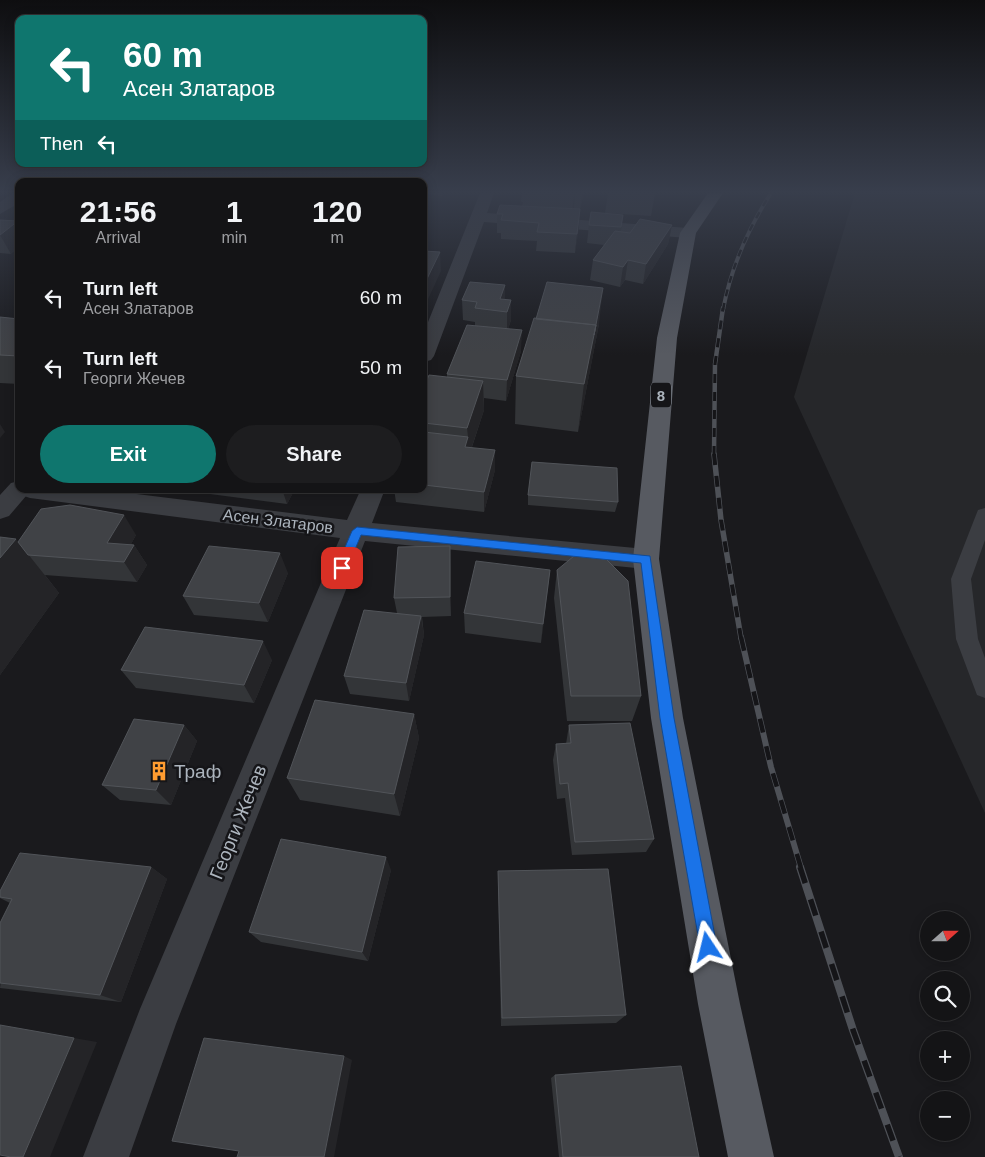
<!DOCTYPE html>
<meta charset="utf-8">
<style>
body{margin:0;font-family:Helvetica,sans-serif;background:#1d1d1f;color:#f1f3f6;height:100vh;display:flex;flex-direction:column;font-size:19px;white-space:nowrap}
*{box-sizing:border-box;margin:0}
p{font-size:16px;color:#9d9ea1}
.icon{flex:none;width:28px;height:28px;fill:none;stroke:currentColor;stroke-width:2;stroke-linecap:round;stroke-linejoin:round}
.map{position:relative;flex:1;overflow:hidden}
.drawer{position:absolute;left:15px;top:178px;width:412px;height:315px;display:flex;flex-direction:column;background:#141416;border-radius:10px;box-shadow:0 2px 12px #0003,0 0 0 1px #333335}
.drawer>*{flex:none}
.guide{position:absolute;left:15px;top:15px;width:412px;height:152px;border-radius:10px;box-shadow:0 2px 12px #0003,0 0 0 1px #333335;background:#0f766e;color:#fff;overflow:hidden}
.needle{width:32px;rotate:69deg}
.buttons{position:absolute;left:920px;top:911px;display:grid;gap:10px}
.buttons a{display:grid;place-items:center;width:50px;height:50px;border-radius:50%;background:#141416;box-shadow:0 2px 12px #0003,0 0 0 1px #333335;font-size:25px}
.pin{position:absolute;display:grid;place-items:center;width:42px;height:42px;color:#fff;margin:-21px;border-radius:10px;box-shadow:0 2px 8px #0006}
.me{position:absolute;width:55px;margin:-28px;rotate:350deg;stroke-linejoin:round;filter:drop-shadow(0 0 4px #0008)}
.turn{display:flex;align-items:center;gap:18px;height:105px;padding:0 25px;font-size:22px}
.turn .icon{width:65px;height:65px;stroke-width:2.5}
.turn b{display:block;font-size:35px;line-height:42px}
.then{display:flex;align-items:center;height:48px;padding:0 25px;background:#0003;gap:10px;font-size:19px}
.eta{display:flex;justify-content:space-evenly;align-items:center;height:85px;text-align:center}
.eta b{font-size:30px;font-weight:800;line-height:35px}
.cta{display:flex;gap:10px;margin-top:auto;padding:10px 25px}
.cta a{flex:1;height:58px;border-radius:30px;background:#0f766e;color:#fff;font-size:20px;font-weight:800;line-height:58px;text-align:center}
.cta a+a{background:#1d1d1f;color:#f1f3f6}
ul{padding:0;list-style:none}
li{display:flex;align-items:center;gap:15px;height:70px;padding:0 25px}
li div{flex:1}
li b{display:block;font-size:19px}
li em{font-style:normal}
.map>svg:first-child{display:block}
.built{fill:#26272a}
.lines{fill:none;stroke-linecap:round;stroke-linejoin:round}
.service{fill:#3b3d42;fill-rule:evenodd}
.minor{fill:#3b3d42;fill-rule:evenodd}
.tertiary{fill:#3b3d42;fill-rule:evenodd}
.primary{fill:#575a61;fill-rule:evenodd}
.rail-far4-casing{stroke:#4e5157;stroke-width:4}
.rail-far3-casing{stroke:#4e5157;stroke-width:4.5}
.rail-far2-casing{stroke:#4e5157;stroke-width:5.5}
.rail-far1-casing{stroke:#4e5157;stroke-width:6}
.rail-casing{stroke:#4e5157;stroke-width:8}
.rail-far4{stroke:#151518;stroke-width:2.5;stroke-dasharray:7;stroke-linecap:butt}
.rail-far3{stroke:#151518;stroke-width:3;stroke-dasharray:9;stroke-linecap:butt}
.rail-far2{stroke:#151518;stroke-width:4;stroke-dasharray:11;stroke-linecap:butt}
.rail-far1{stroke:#151518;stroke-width:4.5;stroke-dasharray:14;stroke-linecap:butt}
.rail{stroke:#151518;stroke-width:5.5;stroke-dasharray:17;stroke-linecap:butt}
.wall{fill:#333538}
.shaded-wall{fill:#242427}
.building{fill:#404246;stroke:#515459}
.route{fill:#1a73e8;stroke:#114b97}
.labels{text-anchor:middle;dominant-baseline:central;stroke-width:5;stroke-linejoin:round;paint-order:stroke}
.shield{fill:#151518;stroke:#7f848c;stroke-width:1}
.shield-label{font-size:15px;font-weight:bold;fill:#acb4bd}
.street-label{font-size:16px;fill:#acb4bd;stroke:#151518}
.near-poi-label{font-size:19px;fill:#acb4bd;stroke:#151518;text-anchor:start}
.near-street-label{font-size:19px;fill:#acb4bd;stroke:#151518}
</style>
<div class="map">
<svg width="985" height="1157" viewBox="0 0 985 1157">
<rect width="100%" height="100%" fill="#1a1a1d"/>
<path class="built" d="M 855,193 L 985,193 L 985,813 L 794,397 Z"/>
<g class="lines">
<path class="service" d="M 985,508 L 985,540 L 971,579 L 978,639 L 985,658 L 985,698 L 977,695 L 956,639 L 951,579 L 976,515 L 978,510 Z"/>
<path class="minor" d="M 13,193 L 19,193 L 19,203 L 0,214 L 0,202 Z
M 480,193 L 494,193 L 487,213 L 688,228 L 696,233 L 688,238 L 484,222 L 434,356 L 431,360 L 424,362 L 424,332 Z
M 19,487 L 96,489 L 347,520 L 361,489 L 385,489 L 372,523 L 646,549 L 655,552 L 659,559 L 655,566 L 646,569 L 365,541 L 176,1024 L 129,1157 L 83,1157 L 140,1009 L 340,538 L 30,498 L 21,495 Z"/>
<path class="tertiary" d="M 19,481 L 19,489 L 32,489 L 9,516 L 0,519 L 0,495 L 11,483 Z"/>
<path class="primary" d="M 708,193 L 723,193 L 696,233 L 677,338 L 659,559 L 683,718 L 740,1004 L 774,1157 L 728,1157 L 698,1004 L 651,718 L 633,559 L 657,338 L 680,233 Z"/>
<defs>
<path id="rail-far4" d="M 723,310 C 731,267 748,229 771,193"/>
<path id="rail-far3" d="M 714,455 L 715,364 L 723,308"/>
<path id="rail-far2" d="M 714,454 L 721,520 L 741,638"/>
<path id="rail-far1" d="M 741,637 L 771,767 L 801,868"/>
<path id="rail" d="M 800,867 L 853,1030 L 899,1157"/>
</defs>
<use href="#rail-far4" class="rail-far4-casing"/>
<use href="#rail-far3" class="rail-far3-casing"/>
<use href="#rail-far2" class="rail-far2-casing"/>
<use href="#rail-far1" class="rail-far1-casing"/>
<use href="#rail" class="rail-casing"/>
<use href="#rail-far4" class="rail-far4"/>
<use href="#rail-far3" class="rail-far3"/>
<use href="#rail-far2" class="rail-far2"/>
<use href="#rail-far1" class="rail-far1"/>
<use href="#rail" class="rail"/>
</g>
<path class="wall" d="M 424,193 L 443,193 L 442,196 L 424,194 Z
M 522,193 L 584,193 L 580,209 L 575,253 L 536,251 L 537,241 L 501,239 L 501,233 L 497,233 L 497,214 L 522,206 L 523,202 L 521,202 Z
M 608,193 L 655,193 L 651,216 L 605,213 Z
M 623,215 L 621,232 L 630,233 L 672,225 L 668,244 L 643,284 L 625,280 L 620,287 L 590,280 L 593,260 L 604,245 L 587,243 L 589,225 Z
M 0,220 L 11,254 L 0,253 Z
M 505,285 L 505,299 L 511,320 L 508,329 L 521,351 L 506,401 L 484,398 L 484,410 L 472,447 L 495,470 L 484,512 L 396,502 L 394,489 L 424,489 L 424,388 L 447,377 L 447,374 L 475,326 L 475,322 L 463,320 L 462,300 Z
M 0,317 L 19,319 L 19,384 L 0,383 Z
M 599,324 L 578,432 L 515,424 L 516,376 Z
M 208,489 L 295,489 L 287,504 L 210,494 Z
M 528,495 L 618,502 L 615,512 L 528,505 Z
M 136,535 L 131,544 L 134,545 L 147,565 L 137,582 L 45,575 L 59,593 L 0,675 L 0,537 L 18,542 Z
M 451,566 L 451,616 L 422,617 L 424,635 L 409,701 L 350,694 L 344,676 L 397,613 L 394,598 Z
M 550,570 L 541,643 L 465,633 L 464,613 Z
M 557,570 L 641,696 L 632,721 L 567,721 L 554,598 Z
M 288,573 L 268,622 L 194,615 L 183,596 Z
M 272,660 L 254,703 L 136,688 L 121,670 Z
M 414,714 L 419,738 L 400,816 L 300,800 L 287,778 Z
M 184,725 L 197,741 L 171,805 L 120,800 L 102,785 Z
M 569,725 L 654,839 L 646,852 L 572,855 L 565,798 L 557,799 L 553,760 L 556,744 L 566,744 Z
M 151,867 L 167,879 L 121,1002 L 0,988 L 10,903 L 0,898 L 0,891 Z
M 391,870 L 368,961 L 261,942 L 249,932 Z
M 498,871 L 626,1015 L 616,1023 L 501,1026 L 498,888 Z
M 555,1075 L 699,1157 L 559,1157 L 551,1078 Z"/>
<path class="shaded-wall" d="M 574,193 L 575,193 L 574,208 L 572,216 Z
M 582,193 L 584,193 L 580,209 Z
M 580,209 L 579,228 L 575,253 L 577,234 Z
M 18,221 L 19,248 L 11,254 L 0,235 Z
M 672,225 L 668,244 L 643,284 L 646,264 Z
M 440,252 L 441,271 L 424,308 L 424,285 Z
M 628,260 L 625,280 L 620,287 L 623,267 Z
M 505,285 L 505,305 L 500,299 Z
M 603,288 L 599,324 L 578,432 L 584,384 Z
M 511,300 L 511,320 L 507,332 L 507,312 Z
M 522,330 L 521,351 L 506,401 L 507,380 Z
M 483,381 L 484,410 L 465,467 L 465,447 L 468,437 L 467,428 Z
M 0,424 L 5,432 L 0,438 Z
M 495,450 L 495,470 L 484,512 L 484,492 Z
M 282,489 L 295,489 L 287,504 Z
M 124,515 L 136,535 L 121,562 L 107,543 Z
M 16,539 L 59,593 L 0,675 L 0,558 Z
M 134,545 L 147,565 L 137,582 L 124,562 Z
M 450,546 L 451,566 L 451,616 L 450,597 Z
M 280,553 L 288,573 L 268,622 L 259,603 Z
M 550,570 L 548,590 L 541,643 L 543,624 Z
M 421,616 L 424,635 L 409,701 L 406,683 Z
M 263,641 L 272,660 L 254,703 L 244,685 Z
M 414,714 L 419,738 L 400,816 L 394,794 Z
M 184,725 L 197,741 L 171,805 L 156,790 Z
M 386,857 L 391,870 L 368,961 L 362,952 Z
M 151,867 L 167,879 L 121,1002 L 100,995 Z
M 74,1038 L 97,1042 L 50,1157 L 23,1157 Z
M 344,1056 L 352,1060 L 334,1157 L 324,1157 Z"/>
<path class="building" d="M 500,205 L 580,209 L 577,234 L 537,232 L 539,223 L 501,220 L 503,214 L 497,214 Z
M 591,212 L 623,215 L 621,227 L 589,225 Z
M 640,219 L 672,225 L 646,264 L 628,260 L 623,267 L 593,260 L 615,231 L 630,233 Z
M 0,220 L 18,221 L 0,235 Z
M 424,251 L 440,252 L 424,285 Z
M 470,282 L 505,285 L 500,299 L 511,300 L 507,312 L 475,308 L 477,302 L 462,300 Z
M 547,282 L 603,288 L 594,335 L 596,325 L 536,319 Z
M 0,317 L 19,319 L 19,356 L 0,355 Z
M 534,318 L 596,325 L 584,384 L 516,376 Z
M 467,325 L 522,330 L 507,380 L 447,374 Z
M 429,375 L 483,381 L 467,428 L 424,423 L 424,388 Z
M 424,432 L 468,437 L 465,447 L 495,450 L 484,492 L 424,485 Z
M 532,462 L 617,468 L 618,502 L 528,495 Z
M 70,505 L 124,515 L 107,543 L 134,545 L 124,562 L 28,555 L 18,542 L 41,509 Z
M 0,537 L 16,539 L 0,558 Z
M 209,546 L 280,553 L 259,603 L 183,596 Z
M 450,546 L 450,597 L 394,598 L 398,547 Z
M 574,556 L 606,559 L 628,581 L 641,696 L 571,696 L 557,570 Z
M 476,561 L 550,570 L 543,624 L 464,613 Z
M 364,610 L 421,616 L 406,683 L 344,676 Z
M 145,627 L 263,641 L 244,685 L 121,670 Z
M 315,700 L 414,714 L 394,794 L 287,778 Z
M 134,719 L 184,725 L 156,790 L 102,785 Z
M 630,723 L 654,839 L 575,842 L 568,783 L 560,784 L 556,744 L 571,743 L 569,725 Z
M 281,839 L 386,857 L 362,952 L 249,932 Z
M 20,853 L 151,867 L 100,995 L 0,983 L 0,923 L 12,899 L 0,897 L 0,891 Z
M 608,869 L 626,1015 L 502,1018 L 498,871 Z
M 0,1025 L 74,1038 L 23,1157 L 11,1157 L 0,1155 Z
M 204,1038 L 344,1056 L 324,1157 L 237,1157 L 239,1151 L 172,1141 Z
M 681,1066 L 699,1157 L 563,1157 L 555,1075 Z"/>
<linearGradient id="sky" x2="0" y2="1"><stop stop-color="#0e0e10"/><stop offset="0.54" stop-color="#383e4c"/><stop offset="1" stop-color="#383e4c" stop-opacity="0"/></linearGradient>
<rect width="985" height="355" fill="url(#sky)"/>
<path class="route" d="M 357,527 L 650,556 L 674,718 L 717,947 L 714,953 L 708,955 L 703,953 L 700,947 L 660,718 L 641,563 L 361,535 L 346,571 L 338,571 L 336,568 L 352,531 Z"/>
<defs>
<symbol id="building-bare" viewBox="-9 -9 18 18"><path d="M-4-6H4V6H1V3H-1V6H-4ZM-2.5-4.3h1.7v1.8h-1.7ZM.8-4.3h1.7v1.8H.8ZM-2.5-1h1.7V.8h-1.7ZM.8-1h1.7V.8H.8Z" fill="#ff9c30" stroke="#151518" stroke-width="2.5" paint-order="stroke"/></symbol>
</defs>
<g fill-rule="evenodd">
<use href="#building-bare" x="145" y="757" width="28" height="28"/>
</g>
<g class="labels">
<rect class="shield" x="651" y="382.5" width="20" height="25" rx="4"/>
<g class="shield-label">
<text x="661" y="395">8</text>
</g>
<g class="street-label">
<text transform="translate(278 521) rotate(7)">Асен Златаров</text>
</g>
<g class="near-poi-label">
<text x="174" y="771">Траф</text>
</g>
<g class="near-street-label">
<text transform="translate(238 822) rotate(-68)">Георги Жечев</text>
</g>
</g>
</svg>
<div class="buttons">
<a><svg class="needle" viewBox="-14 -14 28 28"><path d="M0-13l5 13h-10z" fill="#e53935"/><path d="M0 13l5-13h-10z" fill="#9d9ea1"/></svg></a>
<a><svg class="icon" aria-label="search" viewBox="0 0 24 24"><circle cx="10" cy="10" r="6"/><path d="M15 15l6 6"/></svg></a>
<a>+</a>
<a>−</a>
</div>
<div class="pin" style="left:342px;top:568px;background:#d93025"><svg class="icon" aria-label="arrive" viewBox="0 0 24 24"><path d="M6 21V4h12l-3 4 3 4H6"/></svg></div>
<svg class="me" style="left:708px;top:947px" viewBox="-20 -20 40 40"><path d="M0-17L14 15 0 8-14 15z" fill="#1a73e8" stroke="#fff" stroke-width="4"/></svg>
<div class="guide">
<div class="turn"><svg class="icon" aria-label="left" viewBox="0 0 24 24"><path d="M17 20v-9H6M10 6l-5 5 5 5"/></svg><div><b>60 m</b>Асен Златаров</div></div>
<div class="then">Then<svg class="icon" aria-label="left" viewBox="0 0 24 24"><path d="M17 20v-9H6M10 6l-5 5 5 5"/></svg></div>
</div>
<section class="drawer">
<div class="eta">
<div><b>21:56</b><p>Arrival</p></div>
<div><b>1</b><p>min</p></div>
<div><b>120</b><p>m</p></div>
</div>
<ul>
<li><svg class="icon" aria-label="left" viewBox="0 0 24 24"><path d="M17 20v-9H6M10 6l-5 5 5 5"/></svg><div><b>Turn left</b><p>Асен Златаров</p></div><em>60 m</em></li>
<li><svg class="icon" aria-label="left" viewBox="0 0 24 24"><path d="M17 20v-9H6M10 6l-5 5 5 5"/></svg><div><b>Turn left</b><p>Георги Жечев</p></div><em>50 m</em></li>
</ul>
<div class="cta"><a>Exit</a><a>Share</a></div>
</section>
</div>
